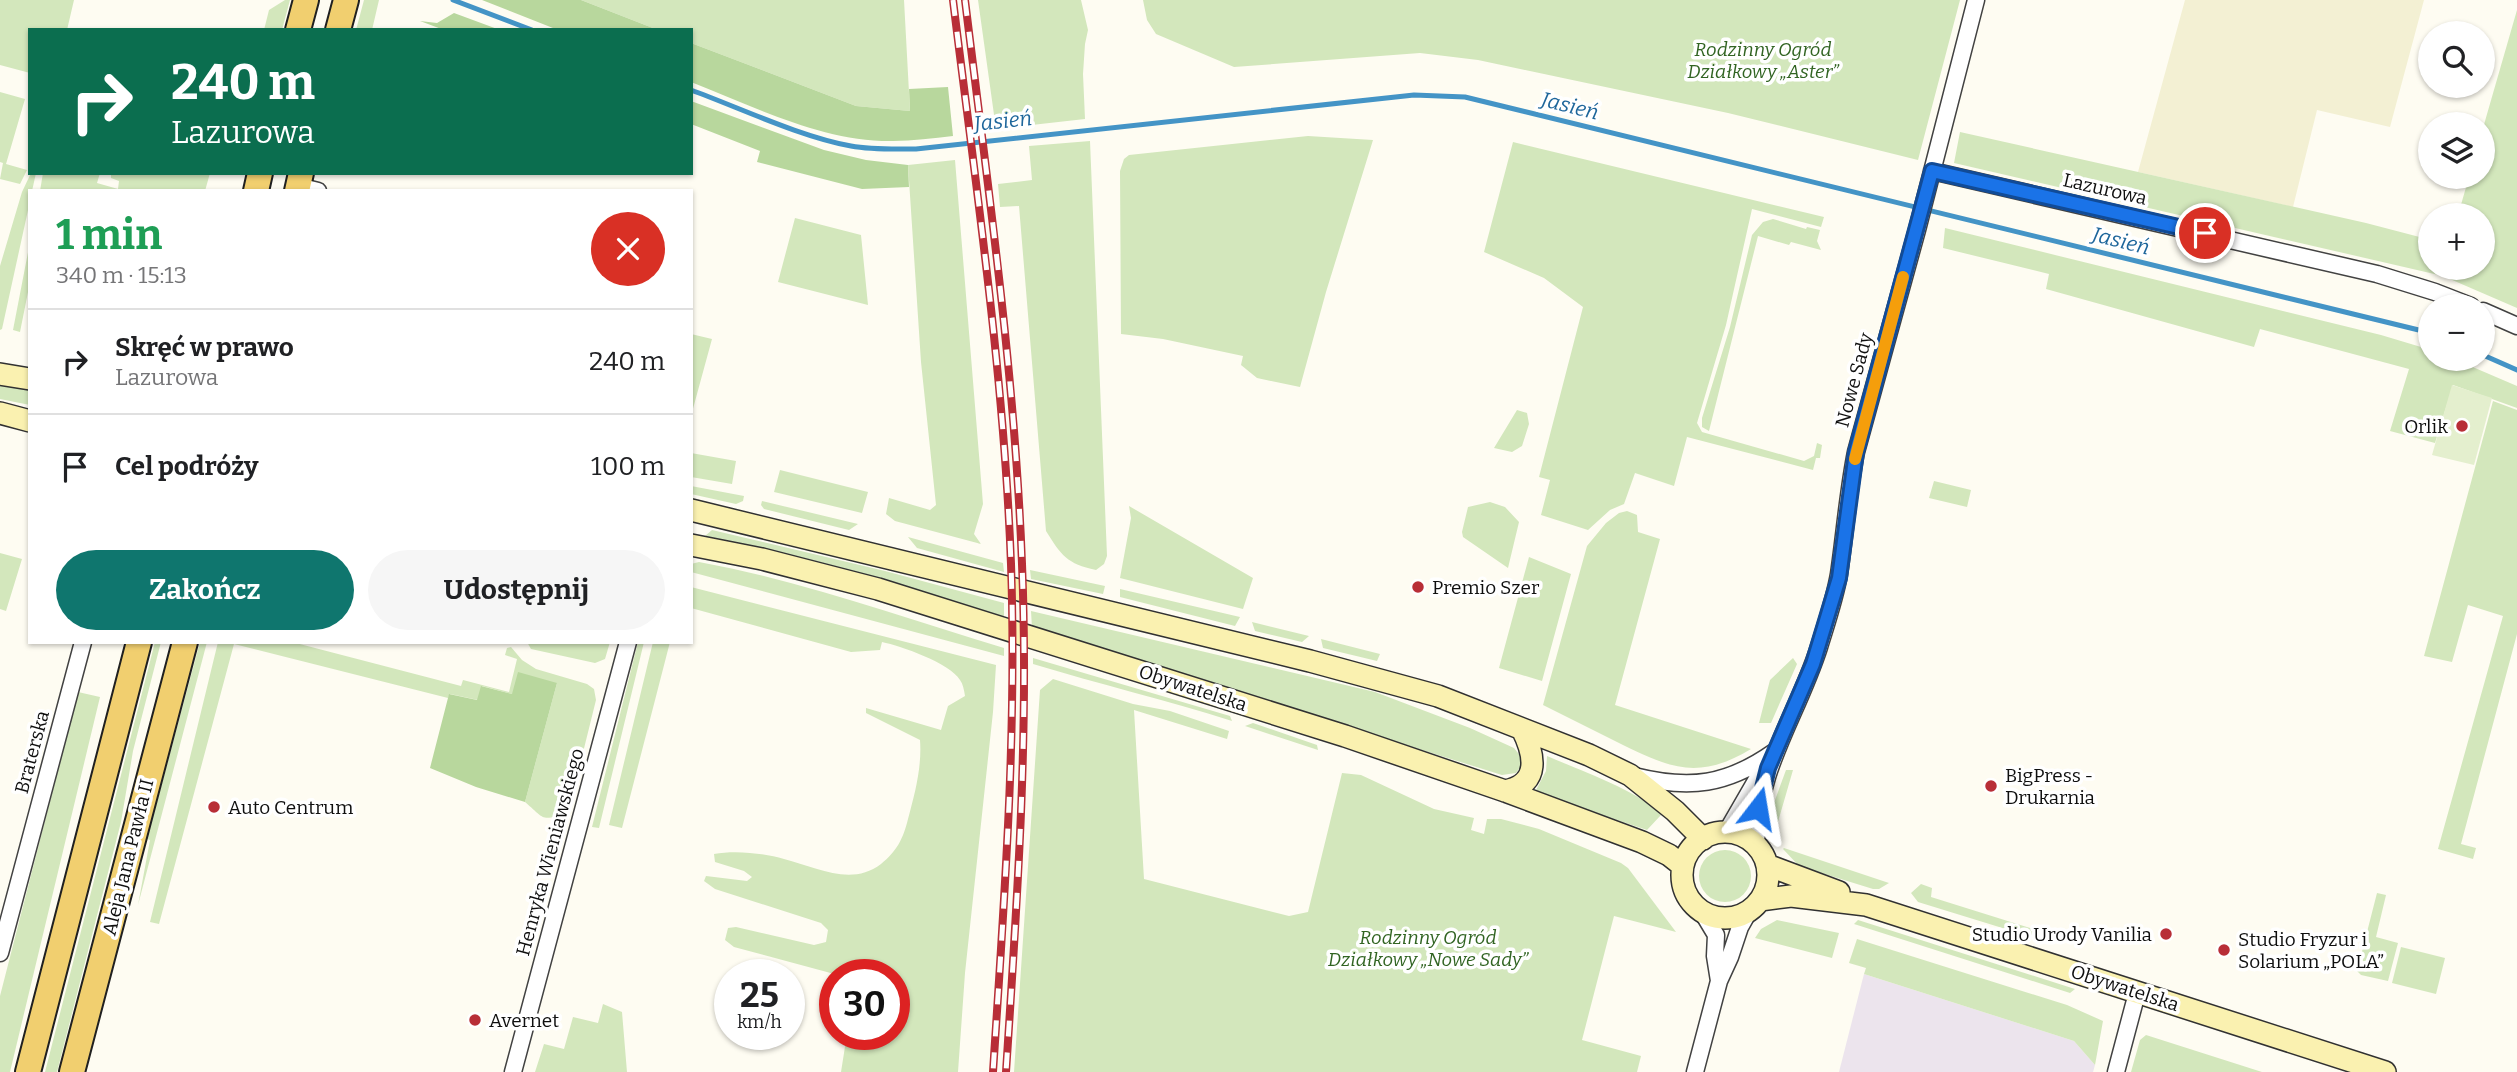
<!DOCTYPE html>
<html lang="pl">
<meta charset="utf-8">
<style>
body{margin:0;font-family:Bitter,serif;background:#f6f6f6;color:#202124;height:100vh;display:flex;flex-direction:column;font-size:26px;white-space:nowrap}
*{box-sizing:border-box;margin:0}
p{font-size:23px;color:#757577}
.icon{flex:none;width:38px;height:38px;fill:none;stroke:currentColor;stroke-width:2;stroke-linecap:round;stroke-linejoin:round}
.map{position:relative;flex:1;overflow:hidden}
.drawer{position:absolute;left:28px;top:189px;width:665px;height:455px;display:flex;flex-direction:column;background:#fff;border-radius:0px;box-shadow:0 2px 5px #0004}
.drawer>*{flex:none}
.guide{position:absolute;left:28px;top:28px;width:665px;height:147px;border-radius:0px;box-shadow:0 2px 5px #0004;background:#0b6e4f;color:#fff;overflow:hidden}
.tools{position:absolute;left:2418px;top:21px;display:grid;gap:14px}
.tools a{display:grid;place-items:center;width:77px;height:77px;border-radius:50%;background:#fff;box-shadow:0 2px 5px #0004;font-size:35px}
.speed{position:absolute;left:714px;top:959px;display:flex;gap:14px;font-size:35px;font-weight:700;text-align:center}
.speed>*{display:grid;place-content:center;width:91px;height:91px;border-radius:50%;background:#fff;box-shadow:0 2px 5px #0004;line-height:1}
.speed small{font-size:18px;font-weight:400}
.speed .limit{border:10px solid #d22;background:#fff;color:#111}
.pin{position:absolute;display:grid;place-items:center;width:60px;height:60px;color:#fff;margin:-30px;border:4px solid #fff;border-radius:50%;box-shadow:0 2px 7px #0007}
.me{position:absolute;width:77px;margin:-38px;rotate:14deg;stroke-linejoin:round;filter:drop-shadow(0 0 5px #0008)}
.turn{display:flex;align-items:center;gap:24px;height:147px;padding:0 28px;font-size:32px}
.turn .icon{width:91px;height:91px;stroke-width:2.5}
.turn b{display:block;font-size:49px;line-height:60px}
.round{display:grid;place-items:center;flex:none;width:74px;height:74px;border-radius:37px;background:#f6f6f6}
.overview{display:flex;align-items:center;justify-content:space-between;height:119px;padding:0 28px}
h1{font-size:42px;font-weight:700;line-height:52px;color:#1e9e55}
.button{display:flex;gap:14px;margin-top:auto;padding:14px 28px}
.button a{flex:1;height:80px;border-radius:42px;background:#0f766e;color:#fff;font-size:28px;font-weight:700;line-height:80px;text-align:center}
.button a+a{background:#f6f6f6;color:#202124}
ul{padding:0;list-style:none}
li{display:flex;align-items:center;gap:21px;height:105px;padding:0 28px;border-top:2px solid #e0e0e0}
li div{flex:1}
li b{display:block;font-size:26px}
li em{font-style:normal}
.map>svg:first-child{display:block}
.industrial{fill:#ece4ed}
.farmland{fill:#f3f0d3}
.green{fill:#d3e7bc}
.forest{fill:#b8d79d}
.pitch{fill:#e4efce}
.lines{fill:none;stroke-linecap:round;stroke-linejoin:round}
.stream{stroke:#4494c6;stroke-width:5}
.minor-casing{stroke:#424242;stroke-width:19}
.secondary-casing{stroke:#313131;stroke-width:24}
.primary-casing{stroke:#202020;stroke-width:28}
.minor{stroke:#fff;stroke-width:16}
.secondary{stroke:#faf1b0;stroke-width:21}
.primary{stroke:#f1cf6f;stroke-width:24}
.rail-casing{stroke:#b82e37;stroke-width:8}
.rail{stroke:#fff;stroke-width:5;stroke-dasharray:16;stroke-linecap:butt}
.route-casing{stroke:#114b97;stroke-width:18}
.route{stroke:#1a73e8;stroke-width:12}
.slow{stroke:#f59e0b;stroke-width:12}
.poi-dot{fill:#b82e37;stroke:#fff;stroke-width:2.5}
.labels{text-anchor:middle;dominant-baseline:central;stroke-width:7;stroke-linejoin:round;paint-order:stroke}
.park-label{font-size:19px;font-style:italic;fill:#316422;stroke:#fff}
.street-label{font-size:19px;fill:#0f0f0f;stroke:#fff}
.poi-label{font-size:19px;fill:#0f0f0f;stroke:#fff;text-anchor:start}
.water-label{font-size:21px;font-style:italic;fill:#1e669b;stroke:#fff}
</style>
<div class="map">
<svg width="2517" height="1072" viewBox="0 0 2517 1072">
<rect width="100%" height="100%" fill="#fefcf2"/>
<path class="industrial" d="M 1864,974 L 2074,1041 L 2095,1065 L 2093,1072 L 1839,1072 Z"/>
<path class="farmland" d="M 2185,0 L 2424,0 L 2390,127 L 2317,110 L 2293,207 L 2138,172 Z"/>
<path class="green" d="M 0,0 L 74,0 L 67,30 L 30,30 L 30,73 L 0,65 Z
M 285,0 L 290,0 L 282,30 L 264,30 L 269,10 Z
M 364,0 L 379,0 L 372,30 L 356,30 Z
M 581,0 L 904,0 L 910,111 L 856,106 L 691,43 L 691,30 L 658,30 Z
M 978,0 L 1081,0 L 1088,30 L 1085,44 L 1083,74 L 1085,119 L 996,129 Z
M 1143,0 L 1960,0 L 1918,160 L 1728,113 L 1478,60 L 1420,53 L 1234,67 L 1156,34 L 1147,20 Z
M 2517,10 L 2517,308 L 2443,276 L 1954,163 L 1960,132 L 2366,223 L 2431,240 L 2431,268 L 2483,268 L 2483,215 L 2458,215 L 2469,177 L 2483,177 L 2483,128 Z
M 0,92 L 25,99 L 6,164 L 27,170 L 20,184 L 0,179 L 3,163 L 0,162 Z
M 1308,136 L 1373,140 L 1326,292 L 1300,387 L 1257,378 L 1241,365 L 1243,356 L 1163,339 L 1121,334 L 1120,171 L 1124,159 L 1129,155 Z
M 1090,141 L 1107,556 L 1104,564 L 1096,570 C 1067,564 1061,555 1046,531 L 1019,206 L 1000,207 L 998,184 L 1032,180 L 1029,146 Z
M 1513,142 L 1824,217 L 1821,227 L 1752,209 L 1726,325 L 1697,423 L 1702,432 L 1804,461 L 1814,456 L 1817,443 L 1822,445 L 1820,458 L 1816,458 L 1813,470 L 1687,437 L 1674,486 L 1635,473 L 1624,504 L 1610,510 L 1588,530 L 1541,515 L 1550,480 L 1539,477 L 1583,307 L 1544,278 L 1484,252 Z
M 955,160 L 983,504 L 974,534 L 981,544 L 895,521 L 886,514 L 889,498 L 930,510 L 936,505 L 921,362 L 908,165 Z
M 31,173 L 36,173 L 32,191 L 30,191 L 30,201 L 2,329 L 0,330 L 0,266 L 22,192 Z
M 43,173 L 100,173 L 97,183 L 118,189 L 119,181 L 111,178 L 111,173 L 210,173 L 205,191 L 40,191 Z
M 795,218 L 861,235 L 868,305 L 778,282 Z
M 1773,219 L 1806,229 L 1807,227 L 1820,230 L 1817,241 L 1821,250 L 1791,242 L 1789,245 L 1758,236 L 1709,431 L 1702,427 L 1702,418 L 1730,327 L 1752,235 L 1763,222 Z
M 1945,228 L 2381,335 L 2431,350 L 2431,359 L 2454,359 L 2517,386 L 2517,408 L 2453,385 L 2435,443 L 2390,431 L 2409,369 L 2260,329 L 2254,347 L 2046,289 L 2049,274 L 1943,248 Z
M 30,242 L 30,282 L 20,332 L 13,330 Z
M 691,334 L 712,339 L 691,416 Z
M 0,384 L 30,389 L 30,405 L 0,399 Z
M 2493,401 L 2517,410 L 2517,634 L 2461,844 L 2476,848 L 2473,859 L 2438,849 L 2503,616 L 2468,605 L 2452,662 L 2424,656 Z
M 1517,410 L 1527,413 L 1529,424 L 1522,446 L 1512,452 L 1494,448 Z
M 691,453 L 736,461 L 732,484 L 691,477 Z
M 780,470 L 868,492 L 862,513 L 774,492 Z
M 1934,481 L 1971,490 L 1967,507 L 1929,498 Z
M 691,486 L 744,496 L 743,501 L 736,504 L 691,494 Z
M 762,501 L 858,524 L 849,530 L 764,509 L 761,505 Z
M 1490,502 L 1505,507 L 1519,522 L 1508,568 L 1463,537 L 1462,532 L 1468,507 Z
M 1129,506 L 1253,578 L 1243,609 L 1120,578 L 1131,518 Z
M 1627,511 L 1637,515 L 1638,532 L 1660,539 L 1615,705 L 1751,749 C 1696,782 1668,767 1615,741 C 1591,729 1567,717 1543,705 L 1587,546 L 1606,523 L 1619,513 Z
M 712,530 L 885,571 L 1004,603 L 1004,619 L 883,579 L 808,559 L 705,536 Z
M 908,537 L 1003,563 L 1004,572 L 917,548 Z
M 0,553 L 22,559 L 6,611 L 0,609 Z
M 1529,557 L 1571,574 L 1542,681 L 1499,668 Z
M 699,562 C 803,581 903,618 1004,648 L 1004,656 L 691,572 L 691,564 Z
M 1030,570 L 1105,586 L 1103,594 L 1031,579 Z
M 691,587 L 996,665 L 993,712 L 965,973 L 958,1072 L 841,1072 L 847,1034 L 894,1034 L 894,975 L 838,975 L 734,947 L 725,940 L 728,928 L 736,927 L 814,945 L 826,942 L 828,930 L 821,923 L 715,889 L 704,881 L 706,876 L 747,881 L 752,877 L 744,871 L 715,862 L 714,854 C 735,850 763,853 784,859 C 816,867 851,887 881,864 C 897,851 903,839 908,819 C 915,793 922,767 920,740 L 866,713 L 866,708 L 941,730 L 948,706 L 965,696 C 964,690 963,684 960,680 C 950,663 901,646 882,642 L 880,650 L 851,652 L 691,608 Z
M 1120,589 L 1240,617 L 1235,626 L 1120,597 Z
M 1031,611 L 1375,692 L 1470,728 L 1514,748 L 1522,758 L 1521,766 L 1516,773 L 1502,775 L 1032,628 Z
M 1252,622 L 1309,636 L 1302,642 L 1255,631 Z
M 1321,639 L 1380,654 L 1377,661 L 1323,648 Z
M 155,642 L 161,642 L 133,751 L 121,822 L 57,1072 L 45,1072 Z
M 200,642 L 207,642 L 138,905 L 150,840 L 147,839 Z
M 218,642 L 292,642 L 461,686 L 463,680 L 509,692 L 517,659 L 505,655 L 507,648 L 511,647 L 522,660 L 536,669 L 587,684 L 594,689 L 596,700 L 568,813 C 540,821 546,820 525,802 L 557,683 L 512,694 L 482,686 L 478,700 L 450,694 L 448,698 L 234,644 L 159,924 L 150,922 Z
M 527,642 L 610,642 L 605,659 L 595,663 L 531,649 Z
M 638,642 L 644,642 L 599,828 L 592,827 Z
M 653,642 L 670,642 L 622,828 L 609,825 Z
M 1033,658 L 1230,716 L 1232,721 C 1166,700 1099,684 1033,664 Z
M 1793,658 L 1797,664 L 1771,723 L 1759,723 L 1770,680 Z
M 1053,679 L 1133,704 L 1170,711 L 1229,731 L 1227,739 L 1134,710 L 1144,879 L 1289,916 L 1308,912 L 1342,773 L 1361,775 L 1434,809 L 1474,818 L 1471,830 L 1484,834 L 1487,819 L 1501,819 L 1539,829 L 1621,863 L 1628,868 L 1676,932 L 1614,916 L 1582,1040 L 1641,1056 L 1637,1072 L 1014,1072 L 1040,690 Z
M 78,692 L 100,697 L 10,1072 L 0,1072 L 0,996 Z
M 1253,723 L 1317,745 L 1318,750 L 1245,726 Z
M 1547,756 C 1576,769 1641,791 1661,815 L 1647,830 L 1538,794 L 1535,792 L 1546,771 Z
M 1786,770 L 1793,770 L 1775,832 L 1771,811 Z
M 1784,848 L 1889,883 L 1879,889 L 1873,889 L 1799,866 L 1783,849 Z
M1699 876a26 26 0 1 1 52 0a26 26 0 1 1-52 0Z
M 1921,884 L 1932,888 L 1931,897 L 2056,936 L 2048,942 L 1918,902 L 1911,893 Z
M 2377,893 L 2386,895 L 2376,937 L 2398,943 L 2388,981 L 2361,975 L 2357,971 Z
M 1777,920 L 1839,933 L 1832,958 L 1755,938 L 1761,929 Z
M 1858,920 L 2075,989 L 2070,993 L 1854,924 Z
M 1857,939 L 2067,1005 L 2103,1021 L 2095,1065 L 2074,1041 L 1864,974 L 1866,968 L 1849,963 Z
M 2401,947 L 2445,958 L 2436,994 L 2392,983 Z
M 603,1004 L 622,1012 L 627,1072 L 535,1072 L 544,1044 L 564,1049 L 573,1017 L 598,1023 Z
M 2146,1035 L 2262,1072 L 2131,1072 L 2140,1040 Z"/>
<path class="forest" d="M 482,0 L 581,0 L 658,30 L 558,30 Z
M 454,13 L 500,30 L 444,30 L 420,21 L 437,23 Z
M 691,43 L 856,106 L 910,111 L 909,89 L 948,87 L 953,136 C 933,138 913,141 893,141 C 823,142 755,107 691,82 Z
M 691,101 L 824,150 L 866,160 L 908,165 L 909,187 L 862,189 L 757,162 L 760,151 L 691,124 Z
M 518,672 L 557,683 L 525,802 L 476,787 L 430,768 L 449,694 L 477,700 L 481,686 L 512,694 Z"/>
<path class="pitch" d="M 2452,385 L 2492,398 L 2474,465 L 2432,455 Z"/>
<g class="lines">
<path class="stream" d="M 453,0 L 532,30
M 691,90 C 740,108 801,137 851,146 C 872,150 894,149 916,149 L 1414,95 L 1465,97 L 2431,333
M 2483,355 L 2517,370"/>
<defs>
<path id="minor" d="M 1932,171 L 2377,274 L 2435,292 L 2471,306
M 298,186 L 318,191
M 2483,311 L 2517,326
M 1634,776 C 1690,790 1727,785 1774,752
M 1727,831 L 1757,779 L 1764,772
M 1756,845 C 1756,770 1797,716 1819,647 C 1826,624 1835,598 1839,574 C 1845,533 1848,492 1856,452 L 1917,230 L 1976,0
M 1701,910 L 1716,935 L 1715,956 L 1719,981
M 0,953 L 83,642
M 513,1072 L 628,642
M 1695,1072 L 1719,981 L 1730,957 L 1740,927 L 1749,911
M 2116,1072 L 2137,993"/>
<path id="secondary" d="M 0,374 L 30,379
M 0,413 L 30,421
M 691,510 L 1310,661 L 1438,696 L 1589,755 L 1630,775 L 1675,811 L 1703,839
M 691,545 L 762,559 L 878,589 L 1345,736 L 1505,791 L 1642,842 L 1669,855 L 1683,866
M 1505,791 C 1542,784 1534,753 1522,729
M1682 875a43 43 0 1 1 86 0a43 43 0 1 1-86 0Z
M 1767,865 L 1839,892
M 1760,900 L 1791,896 L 1866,905 L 2385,1072"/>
<path id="primary" d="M 298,30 L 306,0
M 338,30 L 346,0
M 256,191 L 260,173
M 297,191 L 301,173
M 28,1072 L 139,642
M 72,1072 L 185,642"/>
</defs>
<use href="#minor" class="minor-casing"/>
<use href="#secondary" class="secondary-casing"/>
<use href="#primary" class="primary-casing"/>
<use href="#minor" class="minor"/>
<use href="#secondary" class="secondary"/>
<use href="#primary" class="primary"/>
<defs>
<path id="rail" d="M 953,0 C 976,188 1004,375 1011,564 C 1017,734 1004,903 993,1072
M 965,0 C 988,188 1015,375 1022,564 C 1029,734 1017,903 1006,1072"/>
</defs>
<use href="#rail" class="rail-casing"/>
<use href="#rail" class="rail"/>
</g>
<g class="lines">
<defs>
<path id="route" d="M 1758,808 L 1768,768 L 1813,664 L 1839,578 L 1856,452 L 1932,171 L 2205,233"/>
</defs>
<use href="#route" class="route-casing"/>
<use href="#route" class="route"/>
<path class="slow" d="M 1855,459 L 1903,277"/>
</g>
<g class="poi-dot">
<circle cx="2462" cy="426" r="7"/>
<circle cx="1418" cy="587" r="7"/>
<circle cx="1991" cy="786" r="7"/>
<circle cx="214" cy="807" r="7"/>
<circle cx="2166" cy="934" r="7"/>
<circle cx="2224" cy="950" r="7"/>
<circle cx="475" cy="1020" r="7"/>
</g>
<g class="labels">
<g class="park-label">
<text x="1763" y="49">Rodzinny Ogród<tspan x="1763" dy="22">Działkowy „Aster”</tspan></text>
<text x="1428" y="937">Rodzinny Ogród<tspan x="1428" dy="22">Działkowy „Nowe Sady”</tspan></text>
</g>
<g class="street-label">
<text transform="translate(2105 189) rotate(13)">Lazurowa</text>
<text transform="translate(1854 380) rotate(-75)">Nowe Sady</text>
<text transform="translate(1193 688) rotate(18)">Obywatelska</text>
<text transform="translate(32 752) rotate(-75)">Braterska</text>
<text transform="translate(550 852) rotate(-75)">Henryka Wieniawskiego</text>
<text transform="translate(128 857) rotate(-76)">Aleja Jana Pawła II</text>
<text transform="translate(2125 988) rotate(18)">Obywatelska</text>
</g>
<g class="poi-label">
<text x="2448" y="426" text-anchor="end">Orlik</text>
<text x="1432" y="587">Premio Szer</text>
<text x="2005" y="775">BigPress -<tspan x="2005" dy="22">Drukarnia</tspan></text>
<text x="228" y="807">Auto Centrum</text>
<text x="2152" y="934" text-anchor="end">Studio Urody Vanilia</text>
<text x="2238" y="939">Studio Fryzur i<tspan x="2238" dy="22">Solarium „POLA”</tspan></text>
<text x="489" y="1020">Avernet</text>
</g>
<g class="water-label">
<text transform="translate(1570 106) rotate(14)">Jasień</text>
<text transform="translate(1003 121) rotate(-6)">Jasień</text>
<text transform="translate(2121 241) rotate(14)">Jasień</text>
</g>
</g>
</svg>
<div class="tools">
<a><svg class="icon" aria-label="search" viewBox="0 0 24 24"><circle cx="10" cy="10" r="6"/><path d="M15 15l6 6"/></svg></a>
<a><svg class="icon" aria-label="layers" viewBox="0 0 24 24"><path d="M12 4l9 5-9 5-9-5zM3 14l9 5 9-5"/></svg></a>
<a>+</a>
<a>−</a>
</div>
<div class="speed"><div>25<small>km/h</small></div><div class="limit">30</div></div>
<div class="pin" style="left:2205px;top:233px;background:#d93025"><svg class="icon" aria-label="arrive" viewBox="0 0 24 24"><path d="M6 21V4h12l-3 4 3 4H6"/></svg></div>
<svg class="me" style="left:1758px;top:808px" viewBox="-20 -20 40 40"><path d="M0-17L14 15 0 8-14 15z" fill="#1a73e8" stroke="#fff" stroke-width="4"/></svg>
<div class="guide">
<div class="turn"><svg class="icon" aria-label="right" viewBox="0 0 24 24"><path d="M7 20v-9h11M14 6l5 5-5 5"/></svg><div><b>240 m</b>Lazurowa</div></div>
</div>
<section class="drawer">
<div class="overview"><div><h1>1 min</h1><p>340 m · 15:13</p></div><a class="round" style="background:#d93025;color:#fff"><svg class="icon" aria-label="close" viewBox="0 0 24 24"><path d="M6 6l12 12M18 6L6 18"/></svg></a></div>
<ul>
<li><svg class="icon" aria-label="right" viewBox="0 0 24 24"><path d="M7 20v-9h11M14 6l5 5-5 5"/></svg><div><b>Skręć w prawo</b><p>Lazurowa</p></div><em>240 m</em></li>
<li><svg class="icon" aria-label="arrive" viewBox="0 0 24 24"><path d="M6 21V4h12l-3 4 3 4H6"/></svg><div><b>Cel podróży</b></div><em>100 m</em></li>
</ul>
<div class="button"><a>Zakończ</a><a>Udostępnij</a></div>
</section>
</div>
